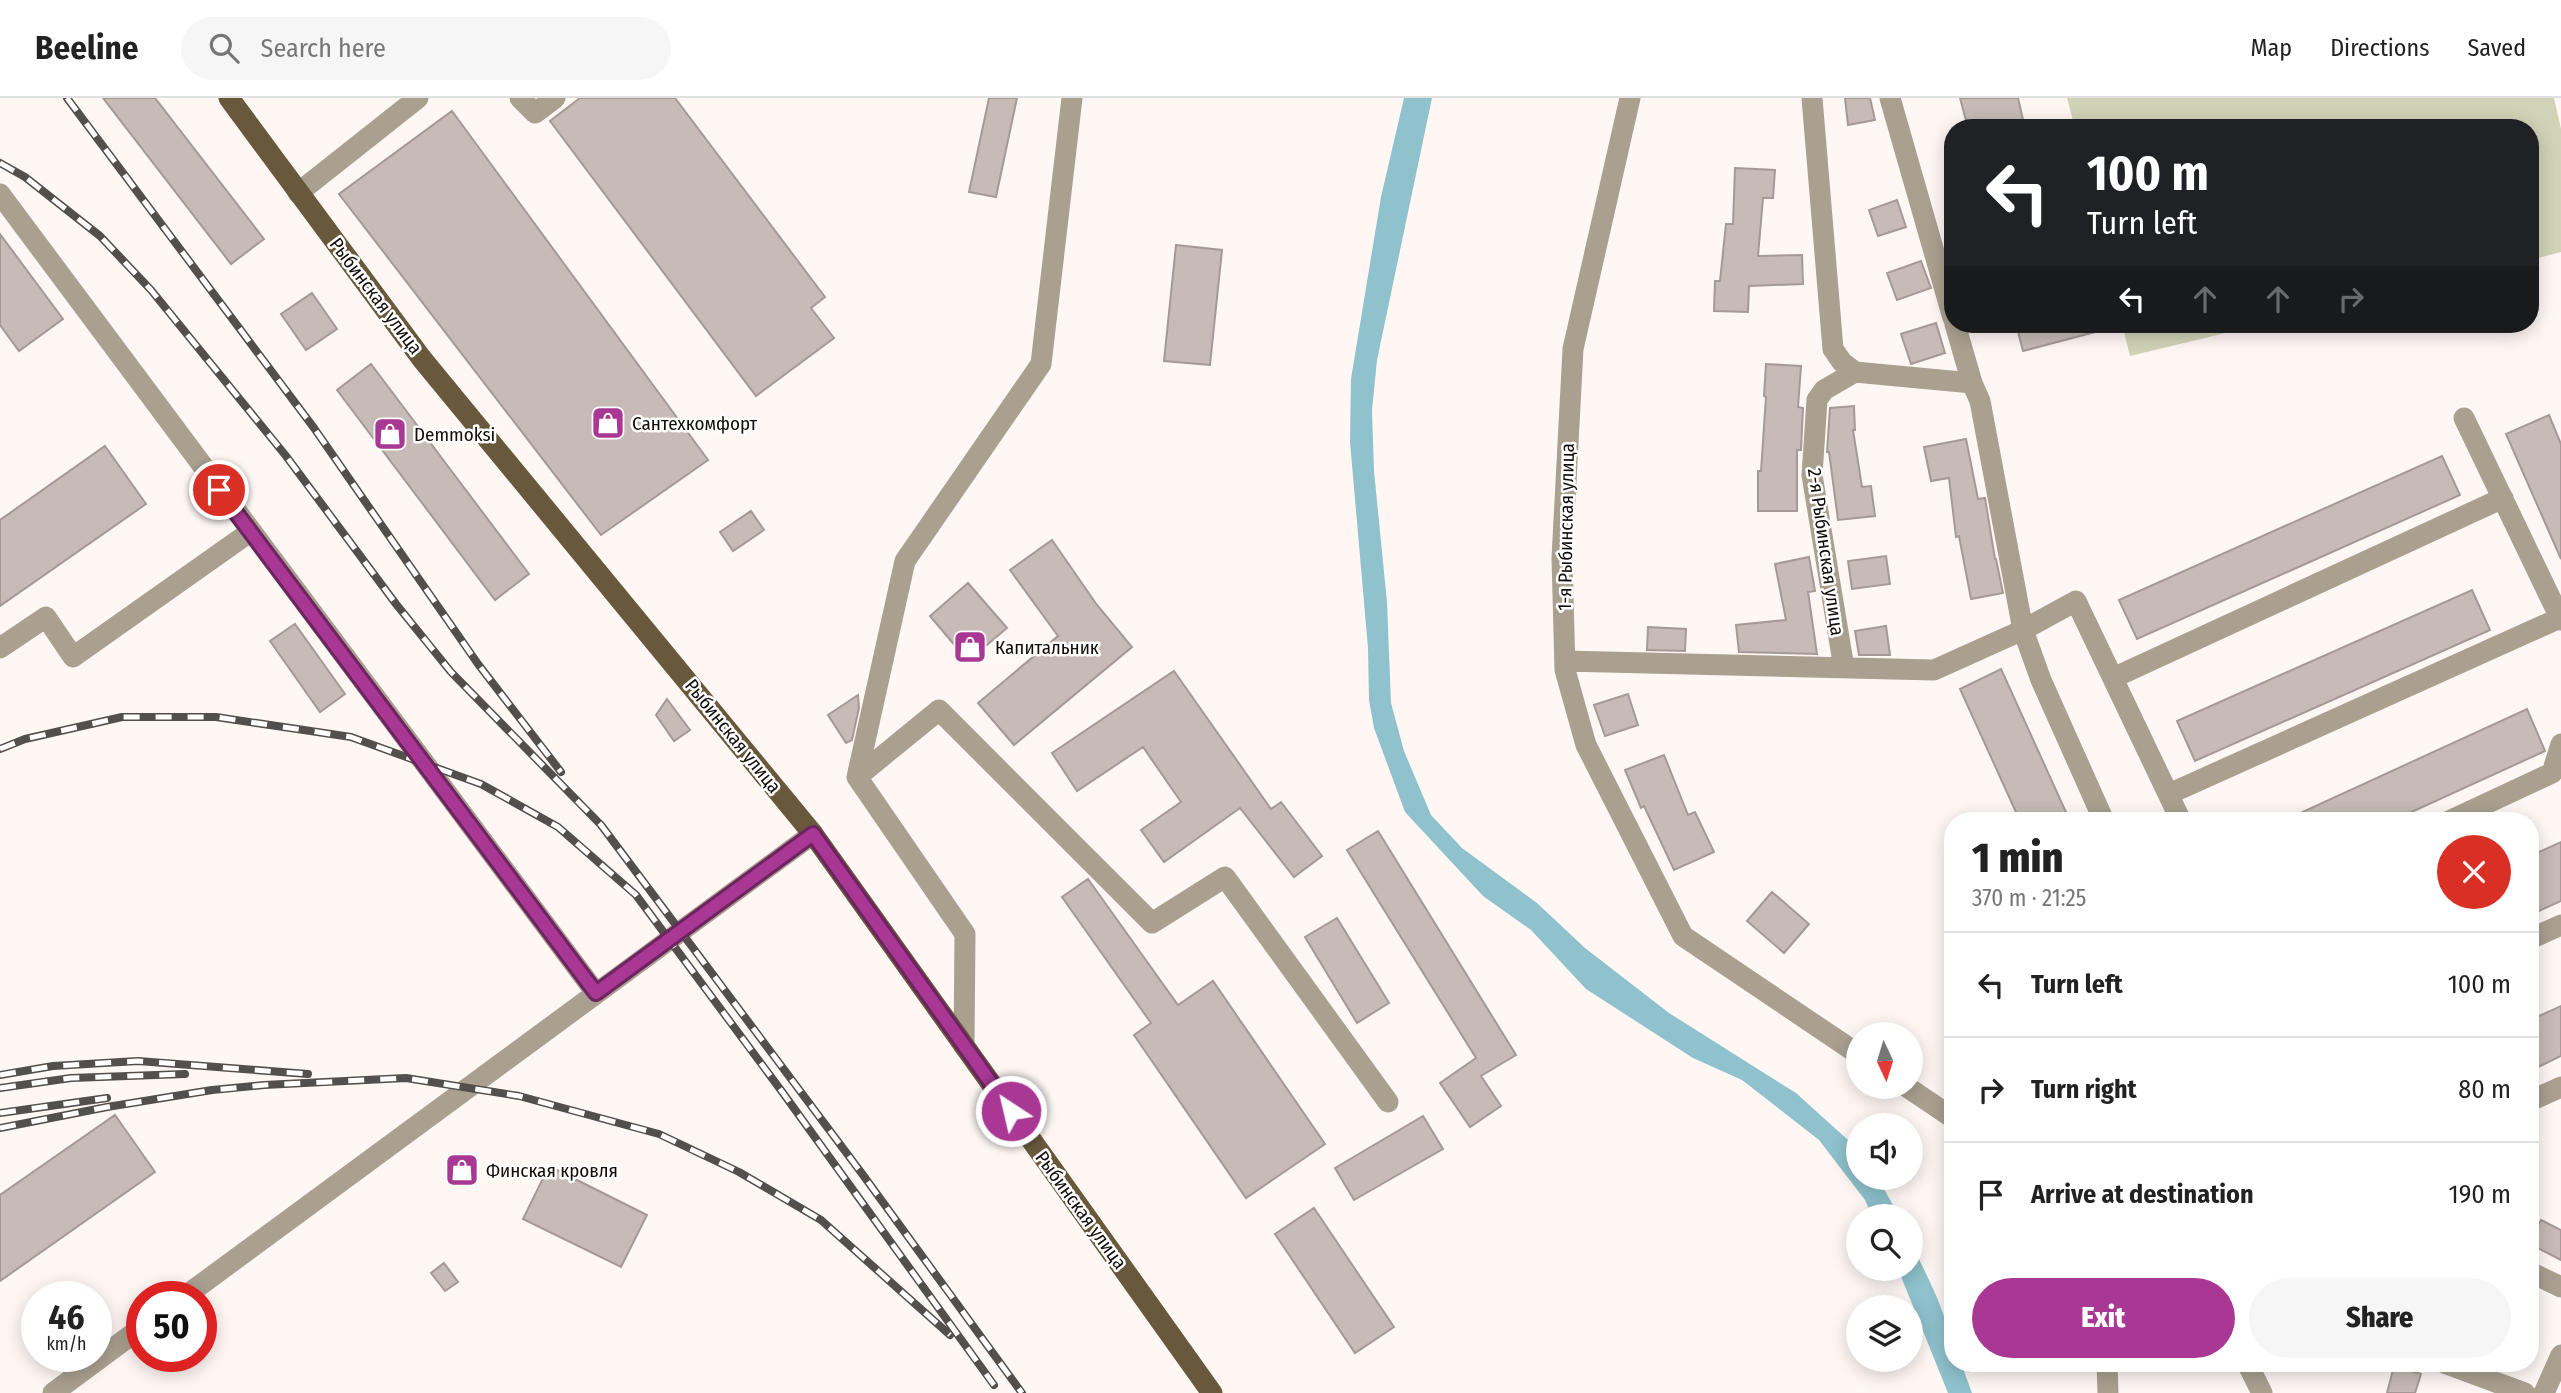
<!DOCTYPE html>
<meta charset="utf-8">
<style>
body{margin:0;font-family:"Fira Sans Condensed",sans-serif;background:#f6f6f6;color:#222;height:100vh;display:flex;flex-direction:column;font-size:26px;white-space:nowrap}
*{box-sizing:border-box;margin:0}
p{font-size:23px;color:#767676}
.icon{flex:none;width:38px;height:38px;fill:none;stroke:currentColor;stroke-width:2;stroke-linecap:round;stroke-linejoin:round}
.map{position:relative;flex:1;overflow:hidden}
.sheet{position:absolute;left:1944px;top:714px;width:595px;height:560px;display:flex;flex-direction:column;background:#fff;border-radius:28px;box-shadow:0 4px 18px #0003}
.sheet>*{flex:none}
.banner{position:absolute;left:1944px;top:21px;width:595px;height:214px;border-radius:28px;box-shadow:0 4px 18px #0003;background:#202124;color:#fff;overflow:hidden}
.needle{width:46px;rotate:176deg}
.buttons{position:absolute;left:1846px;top:924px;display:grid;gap:14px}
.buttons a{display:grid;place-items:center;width:77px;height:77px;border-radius:50%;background:#fff;box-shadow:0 4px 18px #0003;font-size:35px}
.speed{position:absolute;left:21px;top:1183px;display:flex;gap:14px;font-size:35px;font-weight:700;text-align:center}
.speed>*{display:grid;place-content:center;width:91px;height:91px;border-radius:50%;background:#fff;box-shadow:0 4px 18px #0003;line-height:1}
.speed small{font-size:18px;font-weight:400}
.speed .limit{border:10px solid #d22;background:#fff;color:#111}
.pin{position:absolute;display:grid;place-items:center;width:60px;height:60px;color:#fff;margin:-30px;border:4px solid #fff;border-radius:50%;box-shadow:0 2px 7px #0007}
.me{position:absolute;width:77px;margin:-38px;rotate:325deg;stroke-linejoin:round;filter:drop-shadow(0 0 5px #0008)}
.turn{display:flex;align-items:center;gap:24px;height:147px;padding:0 28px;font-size:32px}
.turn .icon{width:91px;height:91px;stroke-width:2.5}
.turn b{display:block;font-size:49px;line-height:60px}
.lanes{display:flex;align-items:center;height:66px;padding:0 28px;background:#0003;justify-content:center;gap:35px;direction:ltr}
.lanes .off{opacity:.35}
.round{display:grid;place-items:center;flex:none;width:74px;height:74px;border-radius:37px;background:#f6f6f6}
.headline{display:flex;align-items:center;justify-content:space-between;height:119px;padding:0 28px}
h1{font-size:42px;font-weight:800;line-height:52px}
.primary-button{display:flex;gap:14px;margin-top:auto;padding:14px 28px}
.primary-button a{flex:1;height:80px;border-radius:42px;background:#a83894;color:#fff;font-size:28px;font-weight:800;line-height:80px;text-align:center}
.primary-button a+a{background:#f6f6f6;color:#222}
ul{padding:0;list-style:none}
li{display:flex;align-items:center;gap:21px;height:105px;padding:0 28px;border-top:2px solid #e0e0e0}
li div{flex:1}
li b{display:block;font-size:26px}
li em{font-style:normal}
header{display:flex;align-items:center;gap:42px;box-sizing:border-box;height:98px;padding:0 35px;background:#fff;border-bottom:2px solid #e0e0e0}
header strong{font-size:33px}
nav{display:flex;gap:38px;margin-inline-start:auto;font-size:24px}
.search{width:490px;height:63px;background:#f6f6f6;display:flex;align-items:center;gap:18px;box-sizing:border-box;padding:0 24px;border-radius:38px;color:#767676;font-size:26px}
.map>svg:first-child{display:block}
.green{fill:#d1d3b6}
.water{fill:#8fc2cd}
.building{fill:#c6bbb6;stroke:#a59995;stroke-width:2}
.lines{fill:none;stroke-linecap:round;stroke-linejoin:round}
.minor{stroke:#a9a090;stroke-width:21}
.major{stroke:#68593c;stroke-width:21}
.rail-casing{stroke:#534f4c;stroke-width:8}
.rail{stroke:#fff;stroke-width:5;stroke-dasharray:16;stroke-linecap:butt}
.route-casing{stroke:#6d2460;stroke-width:18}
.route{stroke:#a83894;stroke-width:12}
.labels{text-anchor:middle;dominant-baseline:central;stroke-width:5;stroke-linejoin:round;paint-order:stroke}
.street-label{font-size:19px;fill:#110d0b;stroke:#fff}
.poi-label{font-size:19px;fill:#110d0b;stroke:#fff;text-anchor:start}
</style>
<header>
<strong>Beeline</strong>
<div class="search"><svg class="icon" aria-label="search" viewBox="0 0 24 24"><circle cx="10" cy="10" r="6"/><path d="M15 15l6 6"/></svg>Search here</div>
<nav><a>Map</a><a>Directions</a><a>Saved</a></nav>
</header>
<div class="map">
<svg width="2561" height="1295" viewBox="0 0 2561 1295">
<rect width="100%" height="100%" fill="#fef7f4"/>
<path class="green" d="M 2067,0 L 2554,0 L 2561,31 L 2561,154 L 2531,162 L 2530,30 L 2075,30 Z
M 2122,226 L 2263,226 L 2130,258 Z"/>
<path class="water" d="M 1404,0 L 1432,0 L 1377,262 L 1372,312 L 1374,373 L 1387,504 L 1391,605 L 1404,653 L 1431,717 L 1462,750 L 1537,805 L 1585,850 L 1669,915 L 1796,995 L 1858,1051 L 1858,1080 L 1878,1080 L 1899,1118 L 1872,1118 L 1865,1102 L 1819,1042 L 1742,982 L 1693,960 L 1586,891 L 1531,832 L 1483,798 L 1405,714 L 1374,630 L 1369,602 L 1368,550 L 1350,344 L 1351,281 L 1381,99 Z
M 1911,1144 C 1928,1182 1953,1223 1953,1265 L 1961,1265 L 1972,1295 L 1948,1295 L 1898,1171 L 1911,1171 Z"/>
<path class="building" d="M 103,0 L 155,0 L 264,141 L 231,166 Z
M 580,0 L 675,0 L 825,199 L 811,210 L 834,240 L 756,298 L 550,23 Z
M 989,0 L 1017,0 L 996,99 L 969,94 Z
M 1845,0 L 1870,0 L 1875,22 L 1848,27 Z
M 1960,0 L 2018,0 L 2025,30 L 1968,30 Z
M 452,13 L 708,362 L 601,437 L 339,96 Z
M 1735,70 L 1775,72 L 1773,100 L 1763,100 L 1758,158 L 1802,157 L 1803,186 L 1749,188 L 1748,214 L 1714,213 L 1715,183 L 1720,183 L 1726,126 L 1733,126 Z
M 1897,102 L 1906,129 L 1878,138 L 1869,112 Z
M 0,136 L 63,221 L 19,253 L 0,227 Z
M 1176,147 L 1222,152 L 1210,267 L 1164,263 Z
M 1921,163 L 1931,190 L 1897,202 L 1887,175 Z
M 312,195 L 337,231 L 306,252 L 281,216 Z
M 1936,225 L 1945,255 L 1911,266 L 1901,236 Z
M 2016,226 L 2103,226 L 2103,232 L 2023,253 Z
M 371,266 L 529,476 L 495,502 L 337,292 Z
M 1766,266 L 1801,268 L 1798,309 L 1803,310 L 1801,352 L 1797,352 L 1797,413 L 1758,413 L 1758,373 L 1761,373 L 1766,299 L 1764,298 Z
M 1854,308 L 1855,332 L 1853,332 L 1862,389 L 1871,388 L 1875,418 L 1838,422 L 1829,354 L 1827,354 L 1830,310 Z
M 2549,317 L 2561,346 L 2561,461 L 2506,336 Z
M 1966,341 L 1978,401 L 1985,400 L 1995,461 L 1996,461 L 2003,495 L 1971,501 L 1959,438 L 1956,439 L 1949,380 L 1931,383 L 1924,349 Z
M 105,348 L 146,406 L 0,508 L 0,422 Z
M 2442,358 L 2460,397 L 2137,541 L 2119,502 Z
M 751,413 L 764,432 L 733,453 L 720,434 Z
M 1052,442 L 1097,507 L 1132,549 L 1014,647 L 978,605 L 1058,538 L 1010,472 Z
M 1886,458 L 1890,486 L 1852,491 L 1848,463 Z
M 1809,459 L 1815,493 L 1808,494 L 1817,556 L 1739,554 L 1736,527 L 1786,522 L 1775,466 Z
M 968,485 L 1007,530 L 968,563 L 930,518 Z
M 2472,492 L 2490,532 L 2195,663 L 2177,623 Z
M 295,526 L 345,596 L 320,614 L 270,543 Z
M 1886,528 L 1890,557 L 1859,557 L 1855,533 Z
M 1648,529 L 1686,531 L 1685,553 L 1647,552 Z
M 2001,571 L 2070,723 L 2020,723 L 1960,591 Z
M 1174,573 L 1271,711 L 1281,704 L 1322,758 L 1294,779 L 1240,710 L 1164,764 L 1141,732 L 1181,704 L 1143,649 L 1077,693 L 1052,655 Z
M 1628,596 L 1638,627 L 1605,638 L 1594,607 Z
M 858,597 L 859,610 L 852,642 L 846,645 L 828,617 Z
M 667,601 L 690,632 L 674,643 L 656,617 Z
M 2527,611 L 2545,653 L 2392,723 L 2283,723 Z
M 1664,657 L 1688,717 L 1695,714 L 1714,754 L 1674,772 L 1644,708 L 1641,710 L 1625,672 Z
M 1378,733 L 1516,957 L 1481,978 L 1501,1008 L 1470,1029 L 1440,985 L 1476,960 L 1347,752 Z
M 2561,744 L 2561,803 L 2530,817 L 2530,758 Z
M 1088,781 L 1178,907 L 1213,883 L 1325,1046 L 1246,1100 L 1134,937 L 1151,925 L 1062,799 Z
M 1772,794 L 1809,826 L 1784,855 L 1747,823 Z
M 1337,820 L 1389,905 L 1357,925 L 1305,839 Z
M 2561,908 L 2561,958 L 2530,973 L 2530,922 Z
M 115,1017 L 155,1074 L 0,1183 L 0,1097 Z
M 1423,1018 L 1443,1051 L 1354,1102 L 1335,1070 Z
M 549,1068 L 647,1117 L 621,1169 L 523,1121 Z
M 1314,1110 L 1394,1229 L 1355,1255 L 1275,1136 Z
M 2541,1122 L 2561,1132 L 2561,1162 L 2530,1146 L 2530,1141 Z
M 444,1165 L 458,1184 L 445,1193 L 431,1175 Z
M 2394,1268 L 2421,1276 L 2415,1295 L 2387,1295 Z"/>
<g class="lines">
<path class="minor" d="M 520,0 L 535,15 L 555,0
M 1630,0 L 1573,251 L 1562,460 L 1565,572 L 1586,647 L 1683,838 L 1858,956
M 1812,0 L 1833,251 L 1842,264 L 1855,274
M 1890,0 L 1953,220
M 298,95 L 418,0
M 0,96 L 596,895
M 1955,226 L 1972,285 L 1980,303 L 2023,532 L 2076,503 L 2181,723
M 2464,320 L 2561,522
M 0,550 L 46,519 L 73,559 L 250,434
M 1565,563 L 1934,572 L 2023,532 L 2041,582 L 2104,723
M 1844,570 L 1812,377 L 1817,302 L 1824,292 L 1855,274 L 1972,285
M 2113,580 L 2503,400
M 857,679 L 939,612 L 1152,825 L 1225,779 L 1388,1004
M 2169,696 L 2560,520
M 2449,723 L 2552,675 L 2561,646
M 2530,841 L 2561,827
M 964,948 L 965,836 L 857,679 L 905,463 L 1041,266 L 1072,0
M 1907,989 L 1953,1020
M 2530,1003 L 2561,989
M 2530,1174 L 2561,1189
M 184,1199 L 813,736
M 2107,1265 L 2108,1295
M 2247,1265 L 2262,1295
M 2444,1265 L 2525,1295
M 53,1295 L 142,1229
M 2544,1295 L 2561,1257"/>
<path class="major" d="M 229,0 L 422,261 L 813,736 L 1212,1295"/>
<defs>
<path id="rail" d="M 67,0 L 314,330 L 478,566 L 561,674
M 0,65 L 25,79 L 100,138 L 151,192 L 286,358 L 396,506 L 451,574 L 601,727 L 863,1077 L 1022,1295
M 0,651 L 25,641 L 122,619 L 216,619 L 351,639 L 481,686 L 558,729 L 636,797 L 783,995 L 994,1287
M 0,977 L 53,968 L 138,963 L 308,976
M 0,990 L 71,980 L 185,976
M 0,1015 L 107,1000
M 0,1030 L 107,1009 L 212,992 L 264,987 L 406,980 L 519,998 L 659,1036 L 739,1074 L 821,1122 L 950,1237"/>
</defs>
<use href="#rail" class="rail-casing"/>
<use href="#rail" class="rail"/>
</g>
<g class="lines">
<defs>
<path id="route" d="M 219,392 L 596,895 L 813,736 L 1011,1013"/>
</defs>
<use href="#route" class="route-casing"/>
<use href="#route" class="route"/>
</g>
<defs>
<symbol id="shop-square" viewBox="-11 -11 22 22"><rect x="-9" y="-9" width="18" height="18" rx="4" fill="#a83894" stroke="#fff"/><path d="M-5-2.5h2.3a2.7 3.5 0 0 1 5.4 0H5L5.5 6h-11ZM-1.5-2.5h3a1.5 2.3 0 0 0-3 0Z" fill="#fff"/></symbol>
</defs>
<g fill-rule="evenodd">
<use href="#shop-square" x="589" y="306" width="38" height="38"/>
<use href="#shop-square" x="371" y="317" width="38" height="38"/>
<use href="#shop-square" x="951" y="530" width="38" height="38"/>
<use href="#shop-square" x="443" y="1053" width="38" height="38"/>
</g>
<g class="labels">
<g class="street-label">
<text transform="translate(376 198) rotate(53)">Рыбинская улица</text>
<text transform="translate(1566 429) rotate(-89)">1-я Рыбинская улица</text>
<text transform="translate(1826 454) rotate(82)">2-я Рыбинская улица</text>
<text transform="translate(733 638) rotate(51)">Рыбинская улица</text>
<text transform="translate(1081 1112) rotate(54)">Рыбинская улица</text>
</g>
<g class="poi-label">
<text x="632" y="325">Сантехкомфорт</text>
<text x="414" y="336">Demmoksi</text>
<text x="995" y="549">Капитальник</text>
<text x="486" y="1072">Финская кровля</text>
</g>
</g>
</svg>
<div class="buttons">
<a><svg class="needle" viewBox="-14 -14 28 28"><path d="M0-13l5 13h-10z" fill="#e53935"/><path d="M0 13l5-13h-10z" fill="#767676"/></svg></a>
<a><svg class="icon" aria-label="sound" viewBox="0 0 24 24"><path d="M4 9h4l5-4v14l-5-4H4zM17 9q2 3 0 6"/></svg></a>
<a><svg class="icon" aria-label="search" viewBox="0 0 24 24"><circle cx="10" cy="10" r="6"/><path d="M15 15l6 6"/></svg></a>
<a><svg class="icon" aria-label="layers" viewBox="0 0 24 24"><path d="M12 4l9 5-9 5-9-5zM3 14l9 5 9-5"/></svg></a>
</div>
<div class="speed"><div>46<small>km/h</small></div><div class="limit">50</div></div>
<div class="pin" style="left:219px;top:392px;background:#d93025"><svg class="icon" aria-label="arrive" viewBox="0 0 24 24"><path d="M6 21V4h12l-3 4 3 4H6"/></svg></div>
<svg class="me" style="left:1011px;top:1013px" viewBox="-20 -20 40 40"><circle r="17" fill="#a83894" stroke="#fff" stroke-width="3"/><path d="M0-11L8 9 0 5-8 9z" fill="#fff"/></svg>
<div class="banner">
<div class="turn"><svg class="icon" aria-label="left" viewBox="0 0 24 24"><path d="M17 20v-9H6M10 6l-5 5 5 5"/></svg><div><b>100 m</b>Turn left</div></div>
<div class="lanes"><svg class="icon" aria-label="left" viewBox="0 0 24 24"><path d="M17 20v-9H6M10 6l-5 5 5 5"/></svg><svg class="icon off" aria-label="ahead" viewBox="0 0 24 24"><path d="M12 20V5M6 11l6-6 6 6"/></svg><svg class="icon off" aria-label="ahead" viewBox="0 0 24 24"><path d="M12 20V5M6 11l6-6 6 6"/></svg><svg class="icon off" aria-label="right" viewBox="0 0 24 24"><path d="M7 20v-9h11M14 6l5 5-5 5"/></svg></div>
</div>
<section class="sheet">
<div class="headline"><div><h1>1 min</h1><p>370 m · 21:25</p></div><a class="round" style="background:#d93025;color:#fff"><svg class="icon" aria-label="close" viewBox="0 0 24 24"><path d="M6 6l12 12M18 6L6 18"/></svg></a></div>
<ul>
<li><svg class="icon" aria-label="left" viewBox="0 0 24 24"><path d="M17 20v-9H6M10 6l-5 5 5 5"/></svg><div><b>Turn left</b></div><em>100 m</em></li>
<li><svg class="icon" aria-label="right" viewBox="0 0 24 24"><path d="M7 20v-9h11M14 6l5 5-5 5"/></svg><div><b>Turn right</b></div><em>80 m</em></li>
<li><svg class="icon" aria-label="arrive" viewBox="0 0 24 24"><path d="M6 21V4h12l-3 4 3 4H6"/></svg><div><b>Arrive at destination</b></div><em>190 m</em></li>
</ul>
<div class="primary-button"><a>Exit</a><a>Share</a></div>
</section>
</div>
